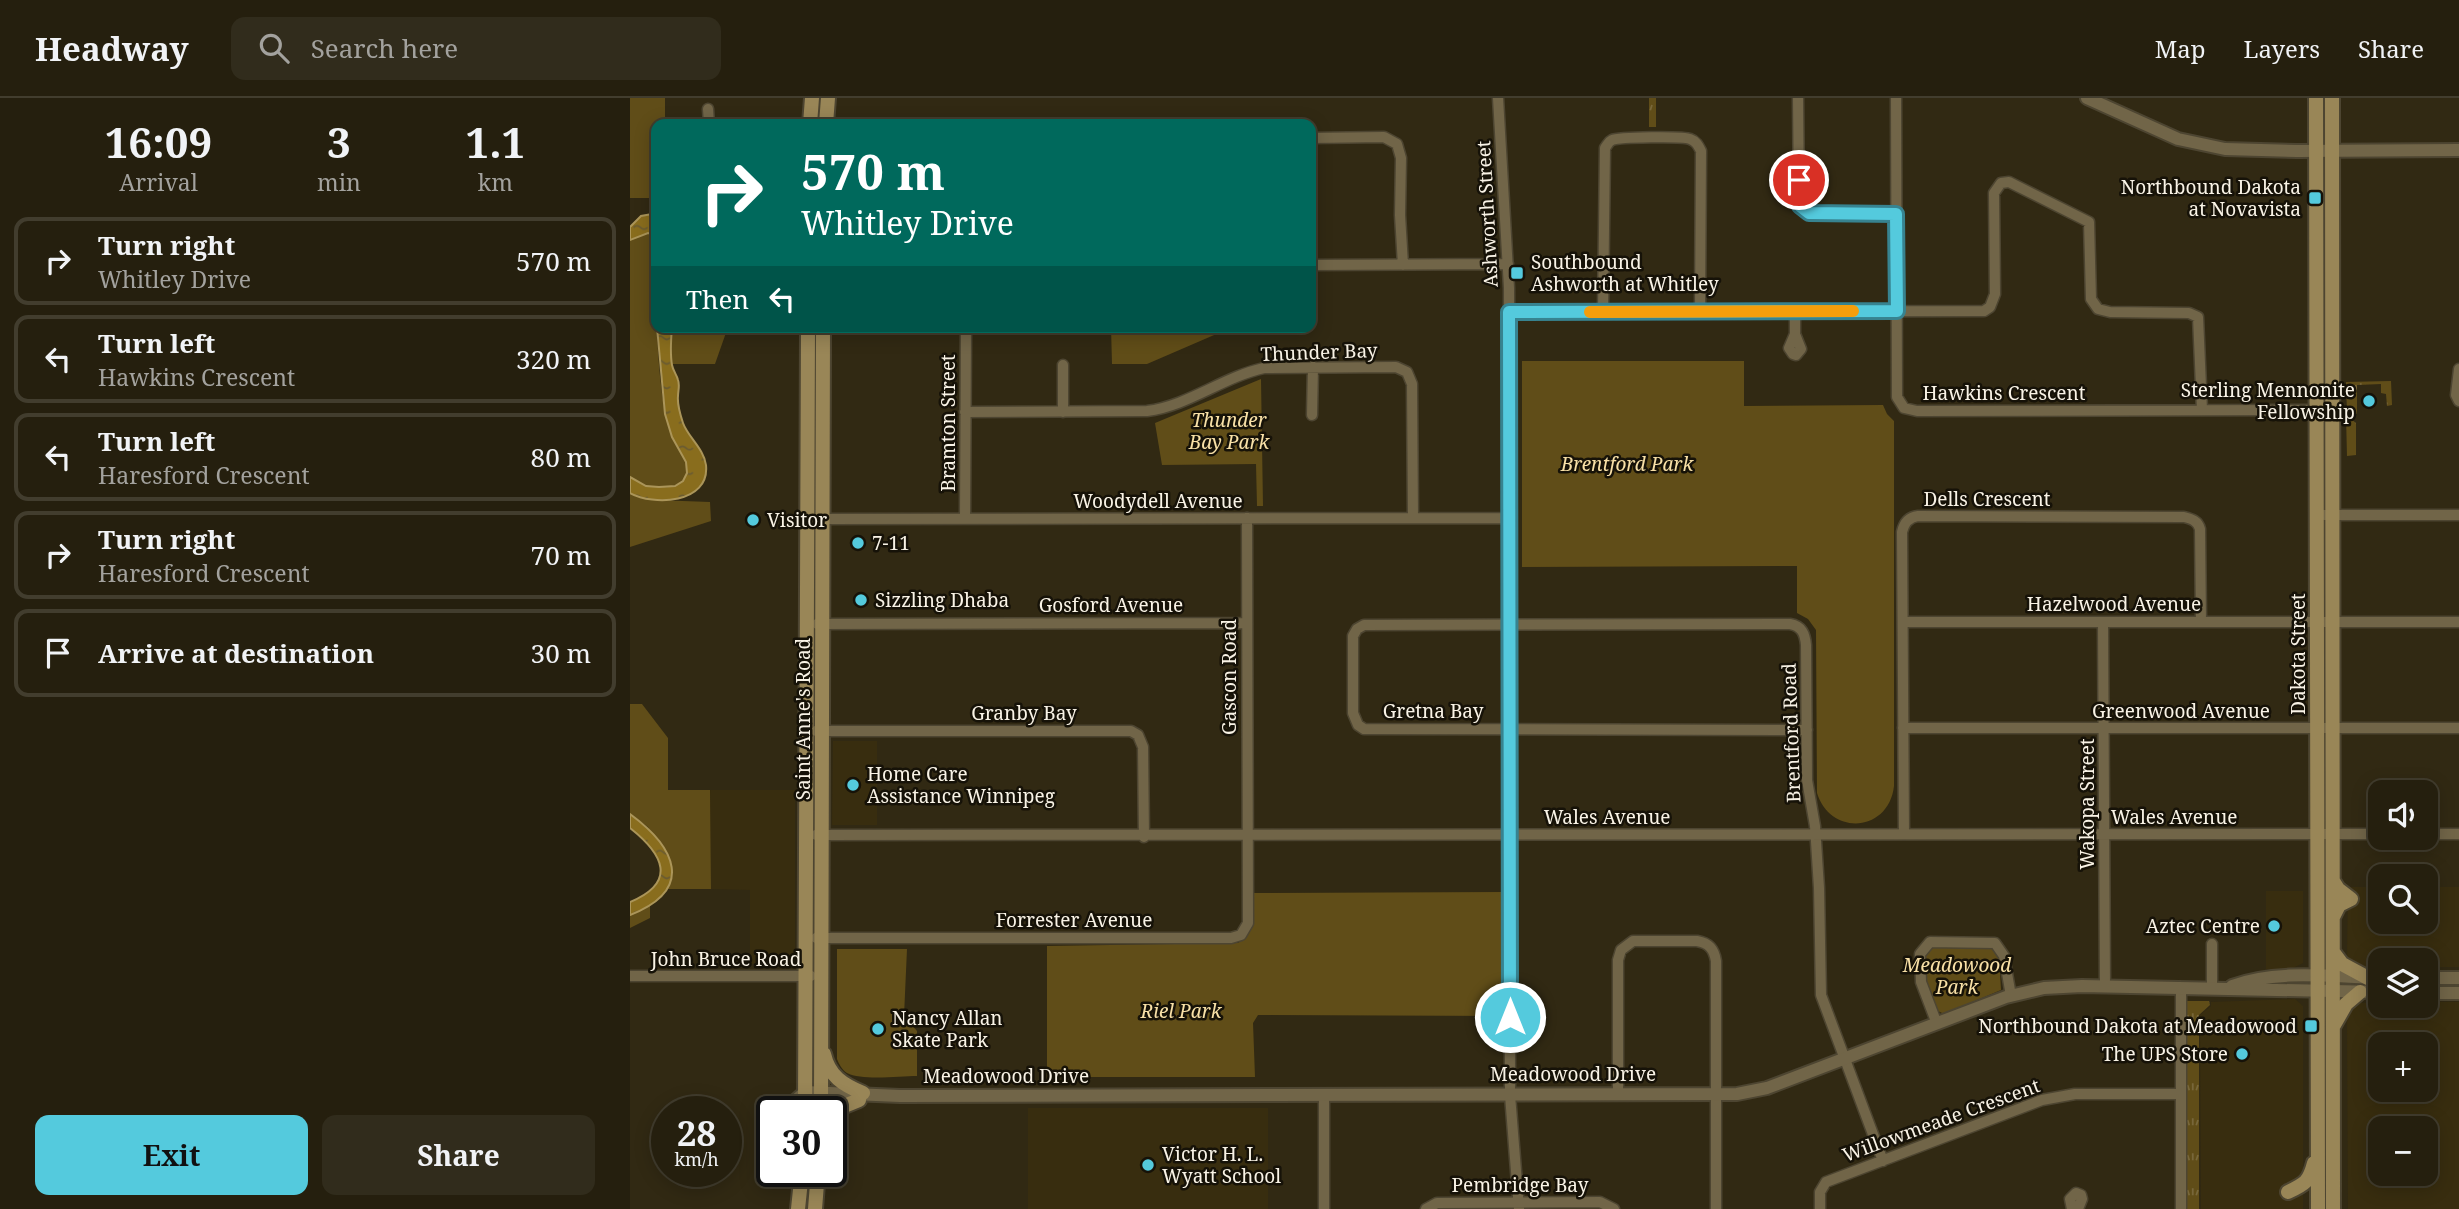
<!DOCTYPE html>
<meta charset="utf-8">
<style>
body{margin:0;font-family:"Noto Serif",serif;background:#312c1c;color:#f1f3f6;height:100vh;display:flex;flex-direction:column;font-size:26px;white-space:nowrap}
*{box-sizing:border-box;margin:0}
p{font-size:23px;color:#a3a29e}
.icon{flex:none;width:38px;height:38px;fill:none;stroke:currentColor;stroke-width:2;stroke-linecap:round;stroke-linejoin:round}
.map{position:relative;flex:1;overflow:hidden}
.panel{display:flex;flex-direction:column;background:#251f0e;width:630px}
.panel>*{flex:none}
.guide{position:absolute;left:21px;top:21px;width:665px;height:214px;border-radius:14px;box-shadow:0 4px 18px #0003,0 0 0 2px #423d2e;background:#00695c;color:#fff;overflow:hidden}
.buttons{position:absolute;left:1738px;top:682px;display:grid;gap:14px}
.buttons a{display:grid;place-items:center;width:70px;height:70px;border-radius:14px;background:#251f0e;box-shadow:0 4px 18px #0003,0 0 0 2px #423d2e;font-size:35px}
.speed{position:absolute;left:21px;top:998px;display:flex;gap:14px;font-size:35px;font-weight:700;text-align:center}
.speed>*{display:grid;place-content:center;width:91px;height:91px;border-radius:50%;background:#251f0e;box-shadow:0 4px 18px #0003,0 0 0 2px #423d2e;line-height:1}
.speed small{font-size:18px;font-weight:400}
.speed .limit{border:4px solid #111;border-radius:10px;background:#fff;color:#111}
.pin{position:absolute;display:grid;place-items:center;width:60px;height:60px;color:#fff;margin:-30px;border:4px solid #fff;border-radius:50%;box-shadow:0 2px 7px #0007}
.me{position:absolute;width:77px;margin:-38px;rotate:0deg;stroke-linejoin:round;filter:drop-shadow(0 0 5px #0008)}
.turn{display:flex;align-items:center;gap:24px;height:147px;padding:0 35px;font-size:32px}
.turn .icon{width:91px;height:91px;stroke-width:2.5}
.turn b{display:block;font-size:49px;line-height:60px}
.then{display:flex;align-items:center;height:66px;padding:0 35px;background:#0003;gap:14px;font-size:26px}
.eta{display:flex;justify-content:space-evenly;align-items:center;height:119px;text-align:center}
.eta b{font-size:42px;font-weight:700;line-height:49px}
.button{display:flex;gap:14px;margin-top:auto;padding:14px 35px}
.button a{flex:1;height:80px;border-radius:14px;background:#54cadd;color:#111;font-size:28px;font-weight:700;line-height:80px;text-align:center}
.button a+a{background:#312c1c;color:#f1f3f6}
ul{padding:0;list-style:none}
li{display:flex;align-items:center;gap:21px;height:88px;margin:0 14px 10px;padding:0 21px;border:4px solid #423d2e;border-radius:14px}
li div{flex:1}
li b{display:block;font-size:26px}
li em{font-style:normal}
header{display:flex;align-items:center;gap:42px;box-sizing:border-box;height:98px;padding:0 35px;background:#251f0e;border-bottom:2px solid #423d2e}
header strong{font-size:33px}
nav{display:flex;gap:38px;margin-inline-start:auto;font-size:24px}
.search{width:490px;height:63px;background:#312c1c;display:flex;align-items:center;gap:18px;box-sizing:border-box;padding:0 24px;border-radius:14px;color:#a3a29e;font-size:26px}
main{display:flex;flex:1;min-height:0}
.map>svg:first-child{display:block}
.built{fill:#382d0f;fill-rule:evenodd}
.grass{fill:url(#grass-tufts)}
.park{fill:#604d18}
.water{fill:url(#water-ripples);stroke:#ab9559;stroke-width:2}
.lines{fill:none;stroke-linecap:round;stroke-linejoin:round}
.minor-casing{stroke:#4d4531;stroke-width:13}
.tertiary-casing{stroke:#4d4531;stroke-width:16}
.secondary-casing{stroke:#4d4531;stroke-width:18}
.minor{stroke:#716548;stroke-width:10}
.tertiary{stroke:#716548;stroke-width:12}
.secondary{stroke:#998657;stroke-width:14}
.route-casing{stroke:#378390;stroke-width:18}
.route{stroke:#54cadd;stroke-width:12}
.slow{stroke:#f59e0b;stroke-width:12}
.poi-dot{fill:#54cadd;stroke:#161208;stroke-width:2.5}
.labels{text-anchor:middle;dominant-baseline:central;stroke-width:5;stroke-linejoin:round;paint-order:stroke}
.poi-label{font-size:19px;fill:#f9f3e6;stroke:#161208;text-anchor:start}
.street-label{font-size:19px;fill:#f9f3e6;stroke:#161208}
.park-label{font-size:19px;font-style:italic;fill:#f9e1a7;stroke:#161208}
</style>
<header>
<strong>Headway</strong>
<div class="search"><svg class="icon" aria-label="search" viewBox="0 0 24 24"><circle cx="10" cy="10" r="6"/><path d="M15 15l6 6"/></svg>Search here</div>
<nav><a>Map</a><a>Layers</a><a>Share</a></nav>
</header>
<main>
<section class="panel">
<div class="eta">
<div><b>16:09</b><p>Arrival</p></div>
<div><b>3</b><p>min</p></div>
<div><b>1.1</b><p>km</p></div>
</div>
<ul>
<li><svg class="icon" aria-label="right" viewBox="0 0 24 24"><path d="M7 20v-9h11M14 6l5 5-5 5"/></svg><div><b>Turn right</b><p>Whitley Drive</p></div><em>570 m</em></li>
<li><svg class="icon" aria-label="left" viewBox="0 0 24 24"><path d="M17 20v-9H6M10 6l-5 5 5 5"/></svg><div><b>Turn left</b><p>Hawkins Crescent</p></div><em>320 m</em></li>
<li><svg class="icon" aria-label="left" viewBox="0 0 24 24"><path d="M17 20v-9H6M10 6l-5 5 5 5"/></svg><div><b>Turn left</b><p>Haresford Crescent</p></div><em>80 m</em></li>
<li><svg class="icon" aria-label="right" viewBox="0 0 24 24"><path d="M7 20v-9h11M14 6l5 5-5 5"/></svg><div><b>Turn right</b><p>Haresford Crescent</p></div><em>70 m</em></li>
<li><svg class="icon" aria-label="arrive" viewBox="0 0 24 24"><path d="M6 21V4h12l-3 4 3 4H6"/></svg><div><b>Arrive at destination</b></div><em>30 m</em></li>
</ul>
<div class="button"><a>Exit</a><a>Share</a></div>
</section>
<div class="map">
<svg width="1829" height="1111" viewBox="0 0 1829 1111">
<defs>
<pattern id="grass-tufts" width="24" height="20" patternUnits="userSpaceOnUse" patternTransform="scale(1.75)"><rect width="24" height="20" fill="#604d18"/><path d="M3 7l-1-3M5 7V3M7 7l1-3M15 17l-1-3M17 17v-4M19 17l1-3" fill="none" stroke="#78673a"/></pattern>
<pattern id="water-ripples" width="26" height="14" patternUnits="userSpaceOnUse" patternTransform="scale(1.75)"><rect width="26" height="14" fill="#896d1d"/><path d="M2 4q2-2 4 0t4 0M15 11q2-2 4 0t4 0" fill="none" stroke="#6a5b31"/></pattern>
</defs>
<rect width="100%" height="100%" fill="#312913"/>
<path class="built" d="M 203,643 L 247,643 L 247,727 L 202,727 Z
M 80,692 L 165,692 L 165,865 L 120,866 L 120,792 L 81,791 Z
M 1718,789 L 1750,789 L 1750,824 L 1796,824 L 1796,789 L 1829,789 L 1829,869 L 1796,869 L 1796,863 L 1750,863 L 1750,869 L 1729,869 L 1720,864 L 1717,860 Z
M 1636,793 L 1673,793 L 1673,865 L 1661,871 L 1636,871 Z
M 1665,901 L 1673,908 L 1673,1111 L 1571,1111 L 1570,917 L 1581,908 L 1581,904 Z
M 1796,904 L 1829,904 L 1829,1111 L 1718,1111 L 1717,918 L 1728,905 L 1750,905 L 1750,908 L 1796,908 ZM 1750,947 L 1796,947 L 1796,992 L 1750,992 ZM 1750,1031 L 1796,1031 L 1796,1076 L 1750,1076 Z
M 398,1010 L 638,1010 L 638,1111 L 398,1111 Z"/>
<path class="grass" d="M 1019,0 L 1026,0 L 1026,29 L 1019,29 Z
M 1761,283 L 1762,307 L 1757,308 L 1756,296 L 1751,295 L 1751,286 L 1727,287 L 1727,316 L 1717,314 L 1716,284 Z
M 1716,317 L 1726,325 L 1726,357 L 1717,358 Z
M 1556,903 L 1579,903 L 1580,907 L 1569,917 L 1569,1111 L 1556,1111 Z"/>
<path class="park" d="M 0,0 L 35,0 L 35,26 L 26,26 L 26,100 L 0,100 Z
M 18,135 L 26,137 C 26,197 25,256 35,315 C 37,333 60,361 57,375 C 53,391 26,392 14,387 C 9,385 5,382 0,379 L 0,142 Z
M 42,229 L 98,229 L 85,266 L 42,266 Z
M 481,229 L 598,229 L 598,231 L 517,266 L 482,266 Z
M 892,263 L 1114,263 L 1114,308 L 1253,307 L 1257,316 L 1264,323 L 1264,688 C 1259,734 1201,739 1187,695 L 1186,532 L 1178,521 L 1167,515 L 1167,468 L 892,469 Z
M 631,281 L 633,408 L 627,408 L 626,366 L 532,367 L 525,325 Z
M 0,395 L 26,402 L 80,404 L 81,423 L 0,449 Z
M 0,606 L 12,606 L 38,640 L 38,692 L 80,692 L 81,791 L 37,791 L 42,778 L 18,729 L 0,716 Z
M 871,794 L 875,802 L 876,915 L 874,918 L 628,917 L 623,925 L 625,979 L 417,979 L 417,848 L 608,845 C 627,832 622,816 623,795 Z
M 20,807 L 20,820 L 0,830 L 0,817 Z
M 1305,848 L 1363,849 L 1369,858 L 1371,892 L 1314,916 L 1308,913 L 1295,879 L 1294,857 Z
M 207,851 L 277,851 L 274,918 L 287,933 L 287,978 C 270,978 232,983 217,975 C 212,972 209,966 207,961 Z"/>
<path class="water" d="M 22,116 L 26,116 L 26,137 L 18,135 L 0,142 L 0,129 L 11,118 Z
M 27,229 L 42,229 C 41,241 40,256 42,267 C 43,273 47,277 48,282 C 50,287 48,293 48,298 C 47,307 50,316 53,325 C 58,339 74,351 76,367 C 80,406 23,408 0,395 L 0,379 L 16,388 L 29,389 L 45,388 L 53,383 L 57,375 L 56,364 L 42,339 L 35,316 Z
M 0,716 C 45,749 66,791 0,817 L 0,804 C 48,784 33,756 0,730 Z"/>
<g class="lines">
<defs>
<path id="minor" d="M 868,0 L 879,190 L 880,997 L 889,1111
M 1168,0 L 1169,100 L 1172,111 L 1183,116 L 1266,116
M 1266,0 L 1267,299 L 1274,310 L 1287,313 L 1692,312
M 78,11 L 79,26
M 681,40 L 754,39 L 767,46 L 771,60 L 770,117 L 773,167
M 681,167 L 878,166
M 879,214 L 1354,213 L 1360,209 L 1365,196 L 1364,95 L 1371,85 L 1379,84 L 1459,124 L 1461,201 L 1468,211 L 1480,214 L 1559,215 L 1568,219 L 1572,312
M 973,214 L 975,50 C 978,46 978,44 982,42 C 989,39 1053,38 1060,41 C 1066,43 1068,47 1071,53 L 1070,214
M 1165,214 L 1165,236 L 1159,250 L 1163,256 L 1166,257 L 1171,251 L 1165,236
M 433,267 L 433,314
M 1829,271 L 1826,297 L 1829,303
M 335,314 L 517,313 C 558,308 593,279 634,270 L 766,269 L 777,274 L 782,286 L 783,420
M 682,317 L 683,269
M 1687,417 L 1829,417
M 187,421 L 880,420
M 335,421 L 336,229
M 1273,524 L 1829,524
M 1473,524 L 1475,888
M 187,526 L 617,525
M 1273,630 L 1829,630
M 1177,632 L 734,631 L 728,627 L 723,615 L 723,538 L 727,531 L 734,527 L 1160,526 C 1172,528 1175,536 1176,547 L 1177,682 L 1185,728 L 1189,790 L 1191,897 L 1253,1063
M 186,633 L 501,633 L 508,637 L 513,649 L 514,739
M 1274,736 L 1272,434 C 1274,425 1279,419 1288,418 L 1554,419 C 1562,421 1568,423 1570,431 L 1571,524
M 1796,736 L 1829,736
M 186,737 L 1750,736
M 186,840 L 601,840 L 611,837 L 618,825 L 617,420
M 1582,846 L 1582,890
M 0,878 L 181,878
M 1551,890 L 1551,1111
M 1307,926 L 1291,884 L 1290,856 L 1300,844 L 1365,845 L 1374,858 L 1381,898
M 988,995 L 988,862 L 991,852 L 1003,843 L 1067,843 C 1079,845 1084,851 1086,863 L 1086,1111
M 694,996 L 694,1111
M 796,1111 L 807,1105 L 970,1104 L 984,1111
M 1190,1111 L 1190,1094 L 1196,1084 L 1412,1002 L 1445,996 L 1551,996
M 1442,1111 L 1440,1101 L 1446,1095 L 1451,1097 L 1452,1101 L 1448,1111"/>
<path id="tertiary" d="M 1457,0 L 1548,41 L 1595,51 L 1667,53 L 1829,52
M 1796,880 L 1829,880
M 1602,888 C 1646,871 1704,879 1750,880
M 1796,895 L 1829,895
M 166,1002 L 175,994 L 270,998 L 1107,996 L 1137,990 L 1376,899 L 1414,890 L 1452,888 L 1750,894"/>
<path id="secondary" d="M 1686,0 L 1688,1111
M 1702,0 L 1703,1111
M 180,26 L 182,0
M 196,26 L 198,0
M 1703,783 L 1708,791 L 1721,801 L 1709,807 L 1703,819
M 1703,854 L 1712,866 L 1738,880
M 1704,927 L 1716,906 L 1730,894
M 194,956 C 199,978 213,987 233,995
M 175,1013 L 178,229
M 191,1013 L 193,229
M 201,1019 L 212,1009 L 229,1002
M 1658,1094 C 1675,1086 1679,1084 1684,1065
M 168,1111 L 172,1073
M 185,1111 L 188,1073"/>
</defs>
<use href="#minor" class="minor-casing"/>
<use href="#tertiary" class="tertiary-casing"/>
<use href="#secondary" class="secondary-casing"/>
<use href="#minor" class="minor"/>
<use href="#tertiary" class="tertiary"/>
<use href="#secondary" class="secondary"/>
</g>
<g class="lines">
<defs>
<path id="route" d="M 880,919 L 879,214 L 1267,213 L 1266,116 L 1179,115 L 1170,108 L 1169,82"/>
</defs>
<use href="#route" class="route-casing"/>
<use href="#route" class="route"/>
<path class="slow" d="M 960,214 L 1223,213"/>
</g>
<g class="poi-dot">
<rect x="1678" y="93" width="14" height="14" rx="3.5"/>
<rect x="880" y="168" width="14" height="14" rx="3.5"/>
<circle cx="1739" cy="303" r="7"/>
<circle cx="123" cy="422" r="7"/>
<circle cx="228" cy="445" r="7"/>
<circle cx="231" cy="502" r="7"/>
<circle cx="223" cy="687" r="7"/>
<circle cx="1644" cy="828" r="7"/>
<rect x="1674" y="921" width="14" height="14" rx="3.5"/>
<circle cx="248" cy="931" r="7"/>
<circle cx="1612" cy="956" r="7"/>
<circle cx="518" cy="1067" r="7"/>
</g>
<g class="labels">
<g class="poi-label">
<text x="1671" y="89" text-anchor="end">Northbound Dakota<tspan x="1671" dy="22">at Novavista</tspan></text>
<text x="901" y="164">Southbound<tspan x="901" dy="22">Ashworth at Whitley</tspan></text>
<text x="1725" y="292" text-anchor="end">Sterling Mennonite<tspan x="1725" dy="22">Fellowship</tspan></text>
<text x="137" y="422">Visitor</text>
<text x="242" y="445">7-11</text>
<text x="245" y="502">Sizzling Dhaba</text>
<text x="237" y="676">Home Care<tspan x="237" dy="22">Assistance Winnipeg</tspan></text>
<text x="1630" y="828" text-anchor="end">Aztec Centre</text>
<text x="262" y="920">Nancy Allan<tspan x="262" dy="22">Skate Park</tspan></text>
<text x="1667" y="928" text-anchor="end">Northbound Dakota at Meadowood</text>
<text x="1598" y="956" text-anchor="end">The UPS Store</text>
<text x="532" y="1056">Victor H. L.<tspan x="532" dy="22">Wyatt School</tspan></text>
</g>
<g class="street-label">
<text transform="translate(857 116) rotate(-93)">Ashworth Street</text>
<text transform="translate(689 254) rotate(-2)">Thunder Bay</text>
<text x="1374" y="295">Hawkins Crescent</text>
<text transform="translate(318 325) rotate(-90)">Bramton Street</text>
<text x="1357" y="401">Dells Crescent</text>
<text x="528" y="403">Woodydell Avenue</text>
<text x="1484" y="506">Hazelwood Avenue</text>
<text x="481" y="507">Gosford Avenue</text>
<text transform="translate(1668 556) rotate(-90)">Dakota Street</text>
<text transform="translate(599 579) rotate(-90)">Gascon Road</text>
<text x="803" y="613">Gretna Bay</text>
<text x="1551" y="613">Greenwood Avenue</text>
<text x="394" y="615">Granby Bay</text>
<text transform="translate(173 621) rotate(-90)">Saint Anne's Road</text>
<text transform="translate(1161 635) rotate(-92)">Brentford Road</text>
<text transform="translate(1457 706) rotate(-90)">Wakopa Street</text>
<text x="977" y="719">Wales Avenue</text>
<text x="1544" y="719">Wales Avenue</text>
<text x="444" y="822">Forrester Avenue</text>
<text x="96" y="861">John Bruce Road</text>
<text x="943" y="976">Meadowood Drive</text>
<text x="376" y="978">Meadowood Drive</text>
<text transform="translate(1311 1022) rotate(-20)">Willowmeade Crescent</text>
<text x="890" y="1087">Pembridge Bay</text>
</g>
<g class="park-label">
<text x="599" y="322">Thunder<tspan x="599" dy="22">Bay Park</tspan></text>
<text x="997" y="366">Brentford Park</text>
<text x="1327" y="867">Meadowood<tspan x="1327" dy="22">Park</tspan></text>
<text x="551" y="913">Riel Park</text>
</g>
</g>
</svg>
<div class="buttons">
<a><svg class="icon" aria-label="sound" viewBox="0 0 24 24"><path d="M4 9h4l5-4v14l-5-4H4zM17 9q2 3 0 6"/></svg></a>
<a><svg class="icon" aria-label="search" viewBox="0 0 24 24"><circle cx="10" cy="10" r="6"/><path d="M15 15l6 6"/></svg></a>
<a><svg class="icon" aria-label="layers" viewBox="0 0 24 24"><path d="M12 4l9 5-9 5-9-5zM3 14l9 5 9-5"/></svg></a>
<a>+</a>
<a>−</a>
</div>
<div class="speed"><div>28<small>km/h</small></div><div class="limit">30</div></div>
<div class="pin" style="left:1169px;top:82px;background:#d93025"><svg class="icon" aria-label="arrive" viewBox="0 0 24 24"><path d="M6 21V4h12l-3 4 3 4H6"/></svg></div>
<svg class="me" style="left:880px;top:919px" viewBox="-20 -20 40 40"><circle r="17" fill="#54cadd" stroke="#fff" stroke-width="3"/><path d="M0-11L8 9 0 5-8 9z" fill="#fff"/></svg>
<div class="guide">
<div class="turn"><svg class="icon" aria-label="right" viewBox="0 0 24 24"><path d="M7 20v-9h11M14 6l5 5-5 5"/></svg><div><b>570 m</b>Whitley Drive</div></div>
<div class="then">Then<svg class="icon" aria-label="left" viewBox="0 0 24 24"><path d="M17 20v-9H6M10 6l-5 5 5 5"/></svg></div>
</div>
</div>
</main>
